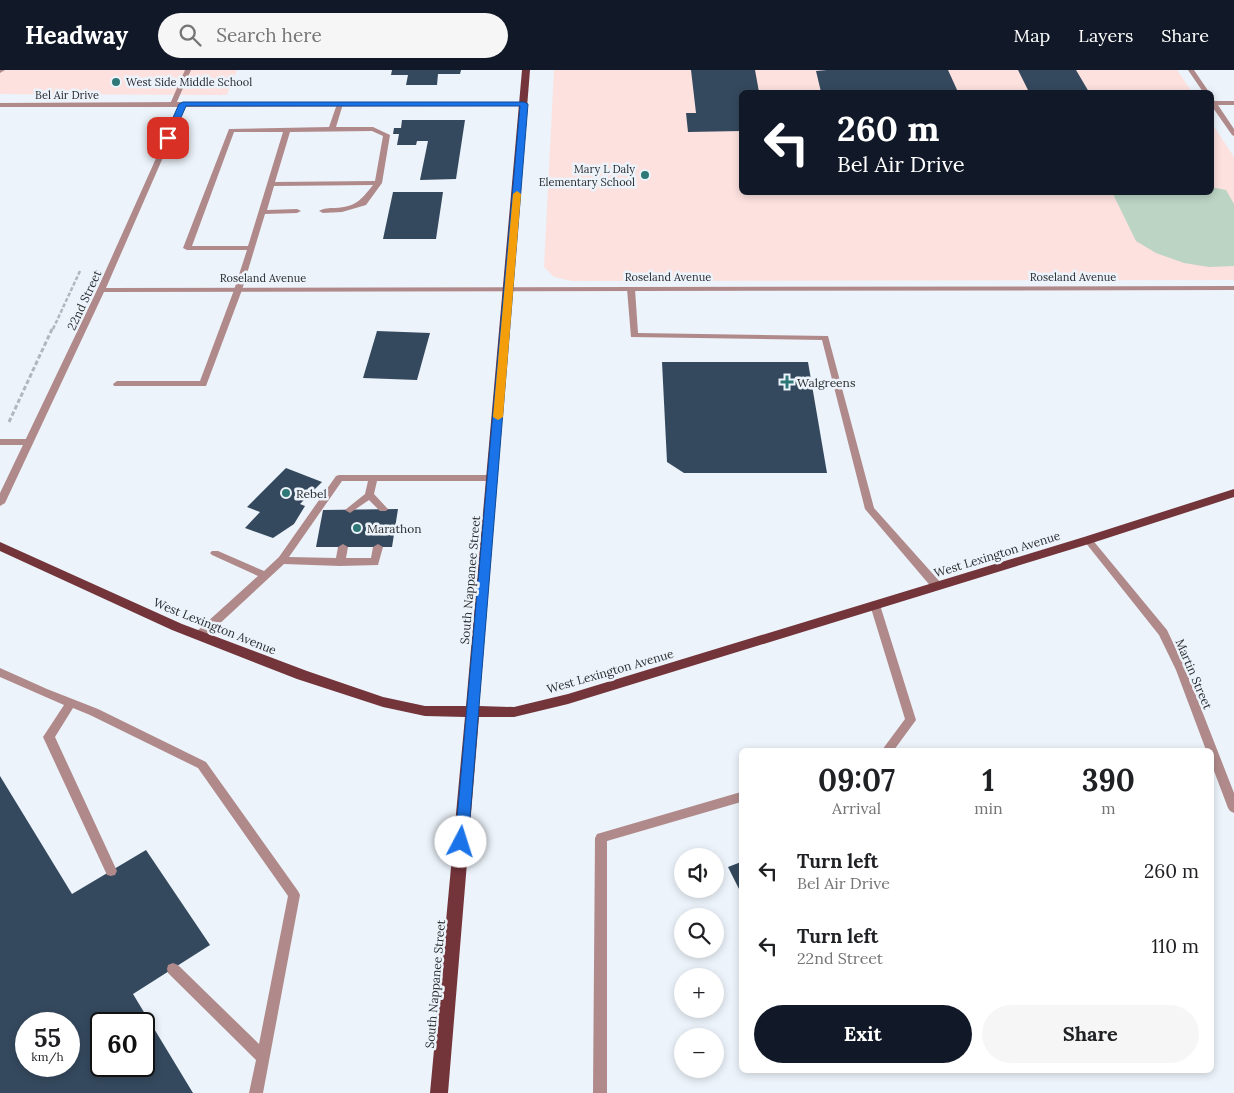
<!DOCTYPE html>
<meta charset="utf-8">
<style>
body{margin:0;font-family:Lora,serif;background:#f6f6f6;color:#202124;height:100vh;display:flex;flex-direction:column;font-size:19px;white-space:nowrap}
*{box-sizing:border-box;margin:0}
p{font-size:16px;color:#757577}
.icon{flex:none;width:28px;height:28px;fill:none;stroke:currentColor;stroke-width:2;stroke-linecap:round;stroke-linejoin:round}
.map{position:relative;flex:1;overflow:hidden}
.side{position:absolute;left:739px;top:678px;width:475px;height:325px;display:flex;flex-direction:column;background:#fff;border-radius:8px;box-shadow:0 2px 8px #0003}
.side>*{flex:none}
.banner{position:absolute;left:739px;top:20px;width:475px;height:105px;border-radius:8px;box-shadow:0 2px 8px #0003;background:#111827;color:#fff;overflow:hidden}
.fabs{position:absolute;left:674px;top:778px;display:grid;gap:10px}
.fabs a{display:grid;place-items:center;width:50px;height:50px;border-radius:50%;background:#fff;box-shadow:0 2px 8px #0003;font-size:25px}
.speed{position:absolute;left:15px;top:942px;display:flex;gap:10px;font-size:25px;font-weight:700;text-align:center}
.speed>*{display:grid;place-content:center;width:65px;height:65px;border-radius:50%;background:#fff;box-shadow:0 2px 8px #0003;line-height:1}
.speed small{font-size:12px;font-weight:400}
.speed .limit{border:2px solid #111;border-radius:8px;background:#fff;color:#111}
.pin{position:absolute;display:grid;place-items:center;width:42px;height:42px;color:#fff;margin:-21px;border-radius:10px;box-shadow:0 2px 8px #0006}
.me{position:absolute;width:55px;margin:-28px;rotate:5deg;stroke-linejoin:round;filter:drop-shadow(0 0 4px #0008)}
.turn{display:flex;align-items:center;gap:18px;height:105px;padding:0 15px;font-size:22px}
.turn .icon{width:65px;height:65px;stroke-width:2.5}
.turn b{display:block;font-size:35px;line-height:42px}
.eta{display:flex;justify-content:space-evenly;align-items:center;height:85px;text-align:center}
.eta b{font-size:30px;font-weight:700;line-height:35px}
.action{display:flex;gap:10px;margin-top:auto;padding:10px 15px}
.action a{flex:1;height:58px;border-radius:30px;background:#111827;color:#fff;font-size:20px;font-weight:700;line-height:58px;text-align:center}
.action a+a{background:#f6f6f6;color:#202124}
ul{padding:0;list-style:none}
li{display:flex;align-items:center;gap:15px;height:75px;padding:0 15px}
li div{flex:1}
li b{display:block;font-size:19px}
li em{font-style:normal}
header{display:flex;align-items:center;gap:30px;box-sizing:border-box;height:70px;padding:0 25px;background:#111827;color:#fff}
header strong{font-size:24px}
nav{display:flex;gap:28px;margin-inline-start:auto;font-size:18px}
.search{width:350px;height:45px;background:#f6f6f6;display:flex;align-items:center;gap:12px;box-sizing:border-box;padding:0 18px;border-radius:28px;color:#757577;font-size:19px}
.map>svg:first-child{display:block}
.education{fill:#fce1df}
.green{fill:#bbd4c4}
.building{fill:#35495e;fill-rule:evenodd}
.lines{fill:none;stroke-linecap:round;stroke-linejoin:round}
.path-far1{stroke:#b1b7bd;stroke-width:2.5;stroke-dasharray:4 2;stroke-linecap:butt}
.path{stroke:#b1b7bd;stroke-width:3;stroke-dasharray:4.5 2.5;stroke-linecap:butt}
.lane{fill:#b08a8b;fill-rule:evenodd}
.street{fill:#b08a8b;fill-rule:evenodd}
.primary{fill:#73343a;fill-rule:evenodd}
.route{fill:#1a73e8;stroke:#114b97}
.slow{fill:#f59e0b}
.poi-dot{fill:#2f7878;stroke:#ecf3fa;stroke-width:2}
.labels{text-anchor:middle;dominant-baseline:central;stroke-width:5;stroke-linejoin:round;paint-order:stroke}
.far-poi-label{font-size:11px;fill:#2a2d30;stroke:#ecf3fa;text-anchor:start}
.far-street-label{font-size:11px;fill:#2a2d30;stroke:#ecf3fa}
.street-label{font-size:12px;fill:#2a2d30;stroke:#ecf3fa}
.poi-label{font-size:12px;fill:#2a2d30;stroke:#ecf3fa;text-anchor:start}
</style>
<header>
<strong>Headway</strong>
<div class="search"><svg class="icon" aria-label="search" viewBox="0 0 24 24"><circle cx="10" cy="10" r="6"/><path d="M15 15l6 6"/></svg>Search here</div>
<nav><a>Map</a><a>Layers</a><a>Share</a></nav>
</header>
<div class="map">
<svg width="1234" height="1023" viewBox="0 0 1234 1023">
<rect width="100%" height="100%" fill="#ecf3fa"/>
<path class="education" d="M 0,0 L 237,0 L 227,25 L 0,24 Z
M 554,0 L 1177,0 L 1192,22 L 741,22 L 741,122 L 1211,122 L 1211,52 L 1234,87 L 1234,210 L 572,211 L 554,207 L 544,197 Z"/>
<path class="green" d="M 1211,117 L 1226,120 L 1234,134 L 1234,196 L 1209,197 L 1184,193 L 1156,183 L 1136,171 L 1113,124 L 1115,122 L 1211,122 Z"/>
<path class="building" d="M 392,0 L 461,0 L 460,4 L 438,4 L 437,15 L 406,15 L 408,5 L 391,5 Z
M 691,0 L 755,0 L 759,22 L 741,22 L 741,61 L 688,62 L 686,43 L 696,43 Z
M 827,0 L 948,0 L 958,22 L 821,22 L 816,1 Z
M 1018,0 L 1076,0 L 1089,22 L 1029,22 Z
M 402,50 L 465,50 L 456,109 L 420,110 L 428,71 L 417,71 L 416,75 L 397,75 L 399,64 L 393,64 L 394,58 L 401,58 Z
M 393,122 L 443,122 L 436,169 L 383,169 Z
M 377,261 L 430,263 L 417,310 L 363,308 Z
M 662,292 L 808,292 L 827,403 L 684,403 L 667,392 Z
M 286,398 L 322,412 L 300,434 L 305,436 L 294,454 L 273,468 L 245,458 L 260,442 L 247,437 Z
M 398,439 L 392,477 L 316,477 L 323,440 Z
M 0,706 L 72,824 L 146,780 L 210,875 L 133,924 L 193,1023 L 0,1023 ZM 26,954 L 69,954 L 69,996 L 26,996 ZM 101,954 L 144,954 L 144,996 L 101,996 Z
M 741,792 L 741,823 L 728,797 Z"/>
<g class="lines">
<path class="path-far1" d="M 53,259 L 80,201"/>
<path class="path" d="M 9,352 L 53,257"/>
<path class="lane" d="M 0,0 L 5,0 L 0,3 Z
M 185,0 L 191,0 L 176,34 L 171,35 L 170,34 Z
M 340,32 L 343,34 L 336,57 L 373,57 L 390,65 L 382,113 L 366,135 L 342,142 L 323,143 L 319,141 C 324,138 329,138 335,138 C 356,137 361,130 373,115 L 274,116 L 267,140 L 297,139 L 301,141 L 297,143 L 265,144 L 242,220 L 206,316 L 114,316 L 113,314 L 117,311 L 200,311 L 234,220 L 247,180 L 187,180 L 183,178 L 229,59 L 329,57 L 337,34 ZM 372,61 L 383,66 L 375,111 L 275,112 L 290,62 ZM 234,62 L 283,62 L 248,176 L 192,176 Z
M 628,217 L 631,217 L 635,219 L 638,263 L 828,266 L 874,438 L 941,513 L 942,516 L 941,519 L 933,519 L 865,439 L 822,270 L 631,267 L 627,219 Z
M 0,369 L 29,369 L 33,372 L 29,375 L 0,375 Z
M 339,405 L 493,405 L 498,408 L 493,411 L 377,411 L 374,424 L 386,437 L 388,439 L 386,441 L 380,441 L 369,430 L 350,443 L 345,440 L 365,424 L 368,411 L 342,411 L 289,487 L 336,488 L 338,477 L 343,474 L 348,477 L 346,488 L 371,488 L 373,477 L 378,474 L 383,477 L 378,495 L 340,496 L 284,494 L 203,569 L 195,569 L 194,566 L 195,563 L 258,506 L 212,485 L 210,483 L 212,481 L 218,481 L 264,501 L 279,487 L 336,406 Z
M 875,531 L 879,532 L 880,535 L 916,650 L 894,680 L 882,680 L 905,649 L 870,535 L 871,532 Z
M 0,598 L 47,619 L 98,639 L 206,692 L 298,821 L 300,825 L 263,1023 L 249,1023 L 256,990 L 168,903 L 167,899 L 168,895 L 173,893 L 178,895 L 259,974 L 288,826 L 198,698 L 90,645 L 73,638 L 55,667 L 117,801 L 115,805 L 111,806 L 107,805 L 43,667 L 64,635 L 0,607 Z
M 741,722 L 741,732 L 607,771 L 607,1023 L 593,1023 L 595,768 L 597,764 Z"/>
<path class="street" d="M 1188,0 L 1194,0 L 1209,22 L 1203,22 Z
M 1211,28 L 1215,31 L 1234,31 L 1234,35 L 1218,35 L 1234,59 L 1234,66 L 1232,65 L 1211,35 Z
M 183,32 L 524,32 L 527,34 L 524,36 L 185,37 L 106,218 L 1234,216 L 1234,220 L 104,222 L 5,433 L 0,436 L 0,423 L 97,220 L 179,37 L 0,37 L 0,33 Z
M 1088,467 L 1091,468 L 1167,560 L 1186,600 L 1234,723 L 1234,743 L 1230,741 L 1228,738 L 1211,693 L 1211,680 L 1206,680 L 1176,600 L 1159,565 L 1085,472 L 1083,470 Z"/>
<path class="primary" d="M 522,0 L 530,0 L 479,636 L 514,637 L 568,624 L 1084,467 L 1234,419 L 1234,427 L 1092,473 L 568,634 L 514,647 L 479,647 L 448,1023 L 430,1023 L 465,647 L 425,646 L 383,637 L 297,609 L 172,560 L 0,481 L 0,472 L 182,554 L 307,601 L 383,627 L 425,636 L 466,636 Z"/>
</g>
<path class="route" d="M 183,32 L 524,32 L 528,34 L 468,772 L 466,776 L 461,778 L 457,776 L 455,772 L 520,36 L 186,36 L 172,68 L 165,70 L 164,68 L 179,34 Z"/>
<path class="slow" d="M 517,121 L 521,124 L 503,347 L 498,350 L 493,347 L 513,124 Z"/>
<g class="poi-dot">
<circle cx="116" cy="12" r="5"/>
<circle cx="645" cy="105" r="5"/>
<path d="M784.5 304.5h5v5h5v5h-5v5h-5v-5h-5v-5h5z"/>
<circle cx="286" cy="423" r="5"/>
<circle cx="357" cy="458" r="5"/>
</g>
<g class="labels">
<g class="far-poi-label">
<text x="126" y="12">West Side Middle School</text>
<text x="635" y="99" text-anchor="end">Mary L Daly<tspan x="635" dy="13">Elementary School</tspan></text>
</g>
<g class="far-street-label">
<text x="67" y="25">Bel Air Drive</text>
<text x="668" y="207">Roseland Avenue</text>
<text x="1073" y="207">Roseland Avenue</text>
<text x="263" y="208">Roseland Avenue</text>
</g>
<g class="street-label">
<text transform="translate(84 230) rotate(-65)">22nd Street</text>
<text transform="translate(997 484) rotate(-17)">West Lexington Avenue</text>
<text transform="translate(470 510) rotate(-85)">South Nappanee Street</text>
<text transform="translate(215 556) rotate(22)">West Lexington Avenue</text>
<text transform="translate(610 601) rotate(-16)">West Lexington Avenue</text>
<text transform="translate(1194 604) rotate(67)">Martin Street</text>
<text transform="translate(435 914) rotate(-85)">South Nappanee Street</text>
</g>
<g class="poi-label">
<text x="797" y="312">Walgreens</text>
<text x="296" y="423">Rebel</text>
<text x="367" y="458">Marathon</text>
</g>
</g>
</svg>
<div class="fabs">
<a><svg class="icon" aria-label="sound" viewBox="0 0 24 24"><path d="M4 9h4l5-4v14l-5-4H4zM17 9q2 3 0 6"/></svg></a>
<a><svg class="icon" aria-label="search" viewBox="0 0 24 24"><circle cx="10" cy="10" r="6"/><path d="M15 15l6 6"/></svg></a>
<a>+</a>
<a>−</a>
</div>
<div class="speed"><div>55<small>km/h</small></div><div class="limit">60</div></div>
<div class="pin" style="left:168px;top:68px;background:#d93025"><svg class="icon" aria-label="arrive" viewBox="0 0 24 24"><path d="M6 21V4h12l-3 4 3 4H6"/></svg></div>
<svg class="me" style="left:461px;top:772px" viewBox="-20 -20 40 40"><circle r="19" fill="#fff"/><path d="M0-13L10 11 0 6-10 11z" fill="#1a73e8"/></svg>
<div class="banner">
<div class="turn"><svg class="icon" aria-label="left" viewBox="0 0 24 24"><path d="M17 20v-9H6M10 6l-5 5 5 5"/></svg><div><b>260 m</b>Bel Air Drive</div></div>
</div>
<section class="side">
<div class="eta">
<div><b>09:07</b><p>Arrival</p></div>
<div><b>1</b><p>min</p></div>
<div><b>390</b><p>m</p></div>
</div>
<ul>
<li><svg class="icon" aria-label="left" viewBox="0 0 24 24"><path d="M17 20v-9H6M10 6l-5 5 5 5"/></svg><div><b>Turn left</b><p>Bel Air Drive</p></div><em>260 m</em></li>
<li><svg class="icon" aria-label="left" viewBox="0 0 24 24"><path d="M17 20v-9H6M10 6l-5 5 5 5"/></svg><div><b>Turn left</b><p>22nd Street</p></div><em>110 m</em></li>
</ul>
<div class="action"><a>Exit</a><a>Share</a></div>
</section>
</div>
